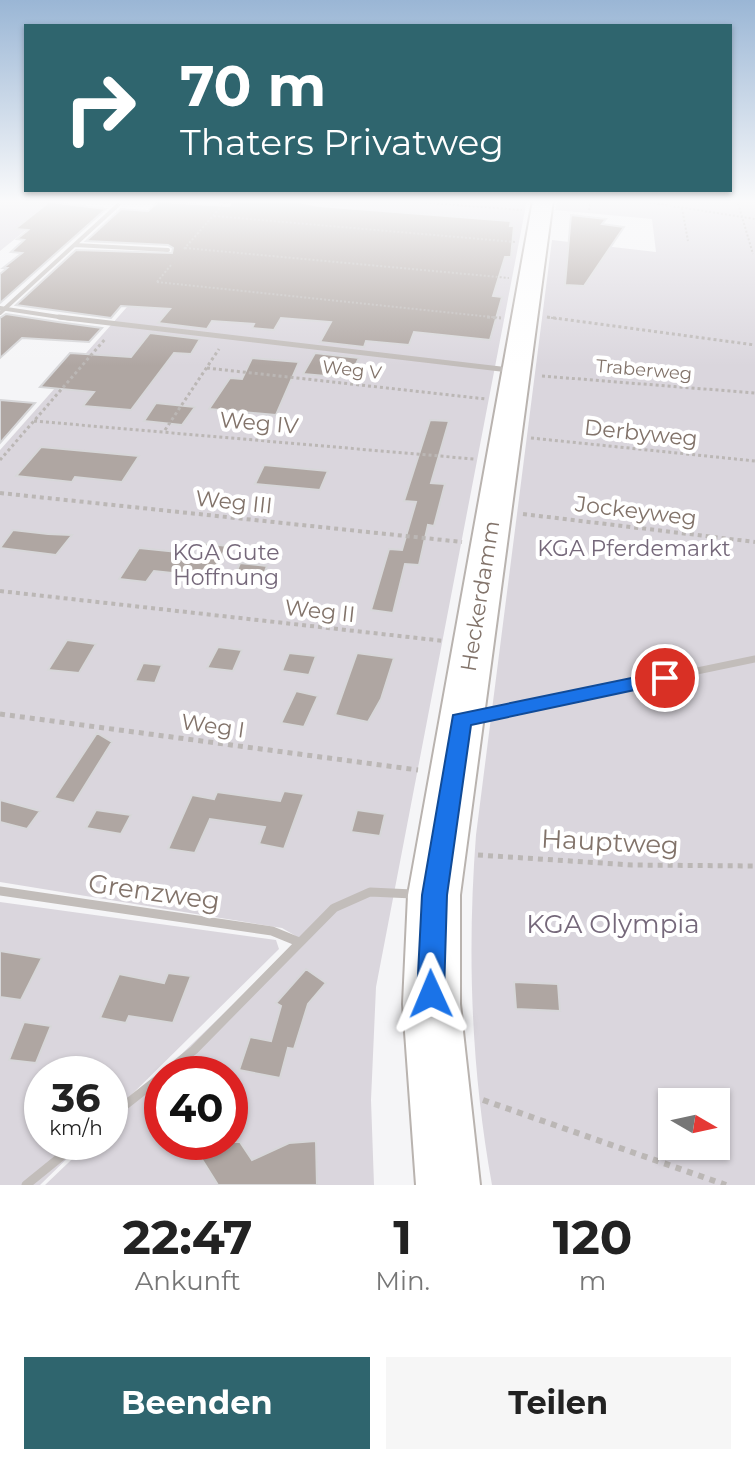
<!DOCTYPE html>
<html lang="de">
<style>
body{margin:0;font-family:Montserrat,sans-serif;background:#f6f6f6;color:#222;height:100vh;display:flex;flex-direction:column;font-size:30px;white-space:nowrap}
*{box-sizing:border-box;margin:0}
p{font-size:26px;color:#767676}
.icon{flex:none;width:44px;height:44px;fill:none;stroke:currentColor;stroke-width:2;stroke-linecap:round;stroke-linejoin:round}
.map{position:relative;height:1185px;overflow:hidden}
.side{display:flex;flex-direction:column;background:#fff;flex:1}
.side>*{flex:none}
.banner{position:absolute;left:24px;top:24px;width:708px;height:168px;border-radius:0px;box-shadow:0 2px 6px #0004;background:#2f656e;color:#fff;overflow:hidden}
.needle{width:52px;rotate:99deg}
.tools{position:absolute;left:658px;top:1088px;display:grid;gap:16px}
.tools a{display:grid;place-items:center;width:72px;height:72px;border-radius:0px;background:#fff;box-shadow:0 2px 6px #0004;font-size:40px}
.speed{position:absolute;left:24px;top:1056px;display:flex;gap:16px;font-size:40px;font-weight:700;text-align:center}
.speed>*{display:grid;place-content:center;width:104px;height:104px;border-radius:50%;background:#fff;box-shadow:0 2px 6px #0004;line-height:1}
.speed small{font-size:20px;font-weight:400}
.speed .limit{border:12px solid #d22;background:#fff;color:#111}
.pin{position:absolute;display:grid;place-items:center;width:68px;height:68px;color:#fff;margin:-34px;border:4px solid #fff;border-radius:50%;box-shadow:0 2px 8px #0007}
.me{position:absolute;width:88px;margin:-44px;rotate:359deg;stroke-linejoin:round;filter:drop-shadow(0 0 6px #0008)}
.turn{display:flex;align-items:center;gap:28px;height:168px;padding:0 24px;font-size:36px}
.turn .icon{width:104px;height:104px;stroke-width:2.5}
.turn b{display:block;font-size:56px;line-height:68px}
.eta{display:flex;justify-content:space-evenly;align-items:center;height:136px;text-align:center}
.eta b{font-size:48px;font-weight:700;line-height:56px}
.primary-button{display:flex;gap:16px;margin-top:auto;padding:16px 24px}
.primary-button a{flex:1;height:92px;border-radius:0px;background:#2f656e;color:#fff;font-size:32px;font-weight:700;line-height:92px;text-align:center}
.primary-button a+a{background:#f6f6f6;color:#222}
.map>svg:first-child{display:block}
.green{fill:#dad6dd;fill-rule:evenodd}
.building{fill:#afa6a2;stroke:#d7d7d9;stroke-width:2}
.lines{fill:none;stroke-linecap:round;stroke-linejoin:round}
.secondary-casing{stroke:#b9b3af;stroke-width:4}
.path-far4{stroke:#bbb7b5;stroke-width:2;stroke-dasharray:2 2;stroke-linecap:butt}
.path-far3{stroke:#bbb7b5;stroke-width:3;stroke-dasharray:3 3;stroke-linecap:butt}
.path-far2{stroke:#bbb7b5;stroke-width:4;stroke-dasharray:4 4;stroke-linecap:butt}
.path-far1{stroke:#bbb7b5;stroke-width:5;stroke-dasharray:5 5;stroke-linecap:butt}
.path{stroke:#bbb7b5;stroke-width:6;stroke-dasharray:6 6;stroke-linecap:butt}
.lane-far3{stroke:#c2bdba;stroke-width:4}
.lane-far2{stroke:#c2bdba;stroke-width:5}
.lane-far1{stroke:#c2bdba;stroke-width:7}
.lane{stroke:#c2bdba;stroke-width:9}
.secondary{fill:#fff;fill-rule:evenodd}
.route{fill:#1a73e8;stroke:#114b97;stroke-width:2}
.labels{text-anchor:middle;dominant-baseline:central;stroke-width:8;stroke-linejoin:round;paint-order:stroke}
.far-street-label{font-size:18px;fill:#82736a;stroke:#fff}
.street-label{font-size:22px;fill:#82736a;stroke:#fff}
.park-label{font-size:22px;fill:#75687a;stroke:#fff}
.near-street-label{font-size:26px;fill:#82736a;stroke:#fff}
.near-park-label{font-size:26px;fill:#75687a;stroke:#fff}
</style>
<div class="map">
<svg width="755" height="1185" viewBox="0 0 755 1185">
<rect width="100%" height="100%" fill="#f5f5f7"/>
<path class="green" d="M 0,200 L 63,200 L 0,251 Z
M 222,200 L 527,200 L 376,987 L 371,1100 L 374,1185 L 45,1185 L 90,1142 L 110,1142 L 110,1123 L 301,939 L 282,928 L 0,882 L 0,450 ZM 162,1074 L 230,1074 L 230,1142 L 162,1142 Z
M 558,200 L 755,200 L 755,1185 L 492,1185 C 471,1068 467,953 476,835 L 552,240 L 656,252 L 652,219 L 555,210 ZM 672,1102 L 716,1102 L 716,1146 L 672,1146 Z
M 0,902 L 276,940 L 279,949 L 110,1116 L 110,1074 L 42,1074 L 42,1142 L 84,1142 L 40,1185 L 0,1185 Z"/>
<path class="building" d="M 234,200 L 305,200 L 303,203 L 319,206 L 511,221 L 510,226 L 514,226 L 511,257 L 505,257 L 493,296 L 502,297 L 490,340 L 414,332 L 409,345 L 366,341 L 364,347 L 320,342 L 331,322 L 281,318 L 274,330 L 252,328 L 254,324 L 212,321 L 207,329 L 158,323 L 170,309 L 121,306 L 111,318 L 16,305 L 76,250 L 172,253 L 173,248 L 168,245 L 86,241 L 121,209 L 148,211 L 158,202 L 229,206 Z
M 49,202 L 106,209 L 0,303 L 0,274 L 7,268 L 3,268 L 22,253 L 11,252 L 24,240 L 17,239 L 28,230 L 15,229 Z
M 571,215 L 606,219 L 602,224 L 624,227 L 584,286 L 565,285 Z
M 6,314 L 58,322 L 102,328 L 89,342 L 22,338 L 0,358 L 0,318 Z
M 150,333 L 200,339 L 191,354 L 174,353 L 131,410 L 83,406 L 94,392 L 40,387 L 70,353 L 131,357 Z
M 315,353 L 359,358 L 349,378 L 303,374 Z
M 252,358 L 299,362 L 276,415 L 209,409 L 230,378 L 242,379 Z
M 0,400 L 35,403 L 0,443 Z
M 156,403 L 195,407 L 182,425 L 144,421 Z
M 430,420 L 449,421 L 431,483 L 445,484 L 434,526 L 428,525 L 419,565 L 405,564 L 393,613 L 371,610 L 389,549 L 402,550 L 416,502 L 404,501 Z
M 41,447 L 74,450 L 139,456 L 122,482 L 75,477 L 72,482 L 16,476 Z
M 264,465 L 328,471 L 320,490 L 255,484 Z
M 13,530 L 48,534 L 72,535 L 56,555 L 0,548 Z
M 204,543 L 227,546 L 210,577 L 154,571 L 146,582 L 119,579 L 139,548 L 197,554 Z
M 240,563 L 267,566 L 259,587 L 231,585 Z
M 67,640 L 96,644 L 79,673 L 48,670 Z
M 218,647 L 242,650 L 233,671 L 207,668 Z
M 289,653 L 316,656 L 309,675 L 282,671 Z
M 357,653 L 394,658 L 381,699 L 368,722 L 335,715 Z
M 143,663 L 162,665 L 155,683 L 135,681 Z
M 296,691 L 318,696 L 304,727 L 281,723 Z
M 97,733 L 112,742 L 74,803 L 54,798 Z
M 284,791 L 304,794 L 284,849 L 259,844 L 265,827 L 210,819 L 195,853 L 168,849 L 192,795 L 214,799 L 217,792 L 280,801 Z
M 0,800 L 40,811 L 27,829 L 0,822 Z
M 96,810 L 131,815 L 121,834 L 86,828 Z
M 357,810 L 385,814 L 380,836 L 351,832 Z
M 0,951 L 42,958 L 21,1000 L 0,997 Z
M 306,969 L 326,983 L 308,1004 L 294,1049 L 288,1048 L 280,1078 L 239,1070 L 250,1037 L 271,1041 L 281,1006 L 276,1003 Z
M 168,973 L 191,976 L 173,1023 L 129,1016 L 126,1023 L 100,1018 L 119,974 L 164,983 Z
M 514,982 L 558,984 L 560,1011 L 516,1009 Z
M 24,1022 L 51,1026 L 36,1063 L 9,1060 Z
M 316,1141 L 317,1185 L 218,1185 L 191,1142 L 240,1142 L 252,1160 L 289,1143 Z"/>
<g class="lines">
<defs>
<path id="secondary" d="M 533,200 L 553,200 L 460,895 L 460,1004 L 480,1185 L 416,1185 L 403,1004 L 408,895 Z"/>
</defs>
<use href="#secondary" class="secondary-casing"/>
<path class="path-far4" d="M 389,200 L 522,210
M 634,200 L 755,219
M 737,200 L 753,254
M 682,208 L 688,241
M 589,210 L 592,200
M 214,216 L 515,242
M 185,248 L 509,278
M 184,249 L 227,200
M 157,282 L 501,318
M 157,282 L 171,265
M 547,317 L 558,319"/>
<path class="path-far3" d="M 487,317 L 501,318
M 547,317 L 755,345
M 207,368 L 486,399
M 542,376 L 755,393
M 34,421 L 474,459
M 165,430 L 219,349
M 531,438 L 755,461
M 0,460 L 106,338"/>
<path class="path-far2" d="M 0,493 L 462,542
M 523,514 L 755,542
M 0,591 L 444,641"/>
<path class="path-far1" d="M 0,714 L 418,770
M 478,855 L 632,865 L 755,866"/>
<path class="path" d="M 483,1100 L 726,1185"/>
<path class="lane-far3" d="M 75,245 L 168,250
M 0,308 L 72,319
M 0,313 L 118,205"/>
<path class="lane-far2" d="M 59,317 L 509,370"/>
<path class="lane-far1" d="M 476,717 L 755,659"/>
<path class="lane" d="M 0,891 L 272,931 L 299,942
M 164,1074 L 194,1050 L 334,908 L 370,892 L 413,894
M 110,1117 L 162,1076
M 26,1185 L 79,1142"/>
<use href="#secondary" class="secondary"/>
</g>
<linearGradient id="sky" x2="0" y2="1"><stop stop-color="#9ab6d5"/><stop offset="0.55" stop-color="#fafafb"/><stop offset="1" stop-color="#fafafb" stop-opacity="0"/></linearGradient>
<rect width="755" height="366" fill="url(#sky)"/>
<path class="route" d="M 665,671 L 675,678 L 672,682 L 471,725 L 447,895 L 444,994 L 440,1003 L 431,1006 L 421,1003 L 417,994 L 422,895 L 453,715 Z"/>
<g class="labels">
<g class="far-street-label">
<text transform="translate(352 370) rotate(6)">Weg V</text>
<text transform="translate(644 370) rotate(5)">Traberweg</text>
</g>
<g class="street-label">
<text transform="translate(259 423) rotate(5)">Weg IV</text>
<text transform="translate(641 433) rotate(6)">Derbyweg</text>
<text transform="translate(234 502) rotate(6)">Weg III</text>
<text transform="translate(636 511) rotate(7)">Jockeyweg</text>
<text transform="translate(480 596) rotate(-81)">Heckerdamm</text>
<text transform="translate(320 611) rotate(6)">Weg II</text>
<text transform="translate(213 726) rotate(8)">Weg I</text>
</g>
<g class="park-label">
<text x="634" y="548">KGA Pferdemarkt</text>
<text x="226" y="552">KGA Gute<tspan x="226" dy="25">Hoffnung</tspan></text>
</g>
<g class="near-street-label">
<text transform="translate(610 842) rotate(3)">Hauptweg</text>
<text transform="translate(154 892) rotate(8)">Grenzweg</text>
</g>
<g class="near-park-label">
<text x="613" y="924">KGA Olympia</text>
</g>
</g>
</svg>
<div class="tools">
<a><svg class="needle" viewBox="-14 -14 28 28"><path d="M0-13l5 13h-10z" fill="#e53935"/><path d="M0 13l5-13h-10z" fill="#767676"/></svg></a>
</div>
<div class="speed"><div>36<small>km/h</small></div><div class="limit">40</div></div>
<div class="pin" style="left:665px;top:678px;background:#d93025"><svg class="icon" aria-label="arrive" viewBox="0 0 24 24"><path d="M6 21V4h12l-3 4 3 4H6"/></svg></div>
<svg class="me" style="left:431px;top:994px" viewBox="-20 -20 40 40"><path d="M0-17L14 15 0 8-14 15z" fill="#1a73e8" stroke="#fff" stroke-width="4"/></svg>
<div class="banner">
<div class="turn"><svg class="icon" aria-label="right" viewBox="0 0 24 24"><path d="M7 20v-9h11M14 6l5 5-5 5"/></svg><div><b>70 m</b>Thaters Privatweg</div></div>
</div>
</div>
<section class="side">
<div class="eta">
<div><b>22:47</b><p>Ankunft</p></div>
<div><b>1</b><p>Min.</p></div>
<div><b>120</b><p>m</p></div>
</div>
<div class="primary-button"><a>Beenden</a><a>Teilen</a></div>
</section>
